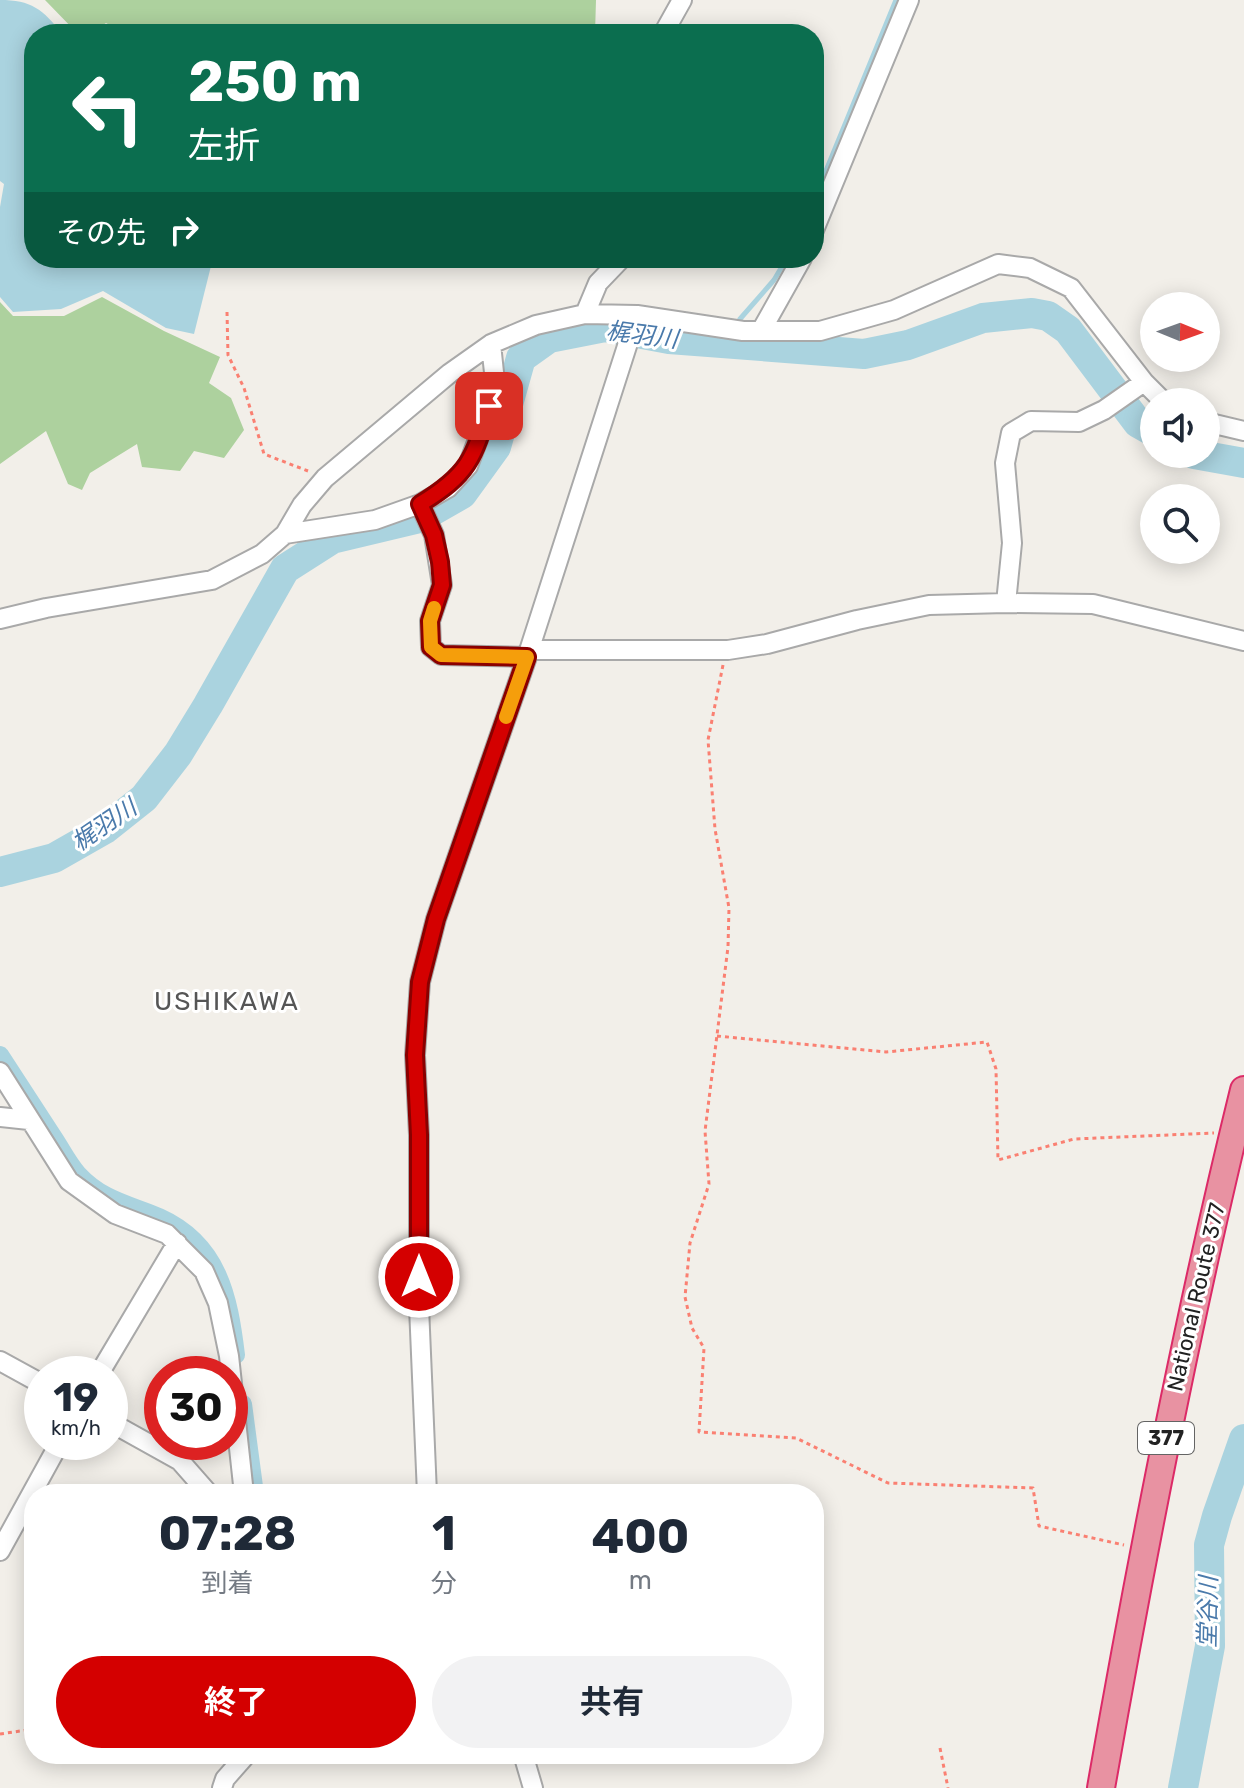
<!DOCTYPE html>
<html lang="ja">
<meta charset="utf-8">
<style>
body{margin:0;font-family:Rubik,"Noto Sans JP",sans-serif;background:#f2f2f3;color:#1f2937;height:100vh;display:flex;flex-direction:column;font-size:30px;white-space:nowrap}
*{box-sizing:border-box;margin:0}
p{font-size:26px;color:#747a83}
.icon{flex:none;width:44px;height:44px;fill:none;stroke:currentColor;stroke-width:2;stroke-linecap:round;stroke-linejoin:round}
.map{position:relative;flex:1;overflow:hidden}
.drawer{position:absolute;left:24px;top:1484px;width:800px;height:280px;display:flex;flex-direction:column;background:#fff;border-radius:32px;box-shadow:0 4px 20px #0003}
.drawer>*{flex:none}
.hud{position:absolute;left:24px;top:24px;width:800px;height:244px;border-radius:32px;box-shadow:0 4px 20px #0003;background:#0b6e4f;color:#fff;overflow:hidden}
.needle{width:52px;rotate:91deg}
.buttons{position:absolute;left:1140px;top:292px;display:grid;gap:16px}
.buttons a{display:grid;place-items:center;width:80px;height:80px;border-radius:50%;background:#fff;box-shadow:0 4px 20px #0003;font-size:40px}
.speed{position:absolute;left:24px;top:1356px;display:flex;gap:16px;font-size:40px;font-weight:700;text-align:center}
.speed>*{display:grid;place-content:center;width:104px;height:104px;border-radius:50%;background:#fff;box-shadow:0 4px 20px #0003;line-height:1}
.speed small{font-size:20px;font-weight:400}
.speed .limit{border:12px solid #d22;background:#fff;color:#111}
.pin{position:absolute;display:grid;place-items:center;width:68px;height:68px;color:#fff;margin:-34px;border-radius:16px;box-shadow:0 4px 12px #0006}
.me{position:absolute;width:88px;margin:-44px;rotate:0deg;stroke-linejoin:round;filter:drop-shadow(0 0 6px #0008)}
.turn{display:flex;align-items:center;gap:28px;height:168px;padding:0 32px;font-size:36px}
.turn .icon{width:104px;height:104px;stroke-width:2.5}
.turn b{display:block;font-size:56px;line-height:68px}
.then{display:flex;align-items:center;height:76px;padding:0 32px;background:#0003;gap:16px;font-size:30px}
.eta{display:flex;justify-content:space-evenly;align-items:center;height:136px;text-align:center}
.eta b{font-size:48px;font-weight:700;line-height:56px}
.cta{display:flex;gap:16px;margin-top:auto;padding:16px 32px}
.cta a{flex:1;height:92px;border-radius:48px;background:#d40000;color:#fff;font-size:32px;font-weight:700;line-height:92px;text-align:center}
.cta a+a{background:#f2f2f3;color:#1f2937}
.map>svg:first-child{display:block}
.forest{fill:#add19e}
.water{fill:#aad3df}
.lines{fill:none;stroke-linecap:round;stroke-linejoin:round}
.stream{stroke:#aad3df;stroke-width:5}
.canal{stroke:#aad3df;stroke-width:18}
.river{stroke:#aad3df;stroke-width:30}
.minor-casing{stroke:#a9a9a9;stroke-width:22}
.highway-casing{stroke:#dc2a67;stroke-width:30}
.path{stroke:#fa8072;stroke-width:3;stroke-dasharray:4 4;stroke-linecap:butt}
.minor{stroke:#fff;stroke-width:18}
.highway{stroke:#e892a2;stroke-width:26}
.route-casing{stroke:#8a0000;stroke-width:20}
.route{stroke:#d40000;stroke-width:14}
.slow{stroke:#f59e0b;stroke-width:14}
.labels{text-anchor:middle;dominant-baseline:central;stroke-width:6;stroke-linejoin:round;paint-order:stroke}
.shield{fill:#fff;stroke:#646464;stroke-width:2}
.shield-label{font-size:20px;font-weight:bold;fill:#222}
.street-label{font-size:22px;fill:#222;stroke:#fff}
.water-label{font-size:24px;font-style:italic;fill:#4a7aab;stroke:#fff}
.quarter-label{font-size:26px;letter-spacing:2px;fill:#555;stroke:#fff}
</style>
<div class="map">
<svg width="1244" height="1788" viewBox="0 0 1244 1788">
<rect width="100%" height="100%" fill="#f2efe9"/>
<path class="forest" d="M 45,0 L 596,0 L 595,34 L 275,34 L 249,30 L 247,34 L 126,34 L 106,23 L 89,34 L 78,34 Z
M 102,297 L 164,331 L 220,357 L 209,383 L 231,398 L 244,430 L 224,458 L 194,451 L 180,471 L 142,467 L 137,444 L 90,473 L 82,490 L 68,484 L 46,431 L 0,464 L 0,302 L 13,316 L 64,316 Z"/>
<path class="water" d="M 0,0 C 31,0 43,9 62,34 L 34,34 L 34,258 L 213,258 L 194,334 L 166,328 L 103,291 L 61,309 L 13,312 L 0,297 L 0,207 L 4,184 L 0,181 Z"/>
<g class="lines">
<path class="stream" d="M 814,200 L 896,0
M 740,319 L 774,280 L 787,258"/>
<path class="canal" d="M 0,1055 C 18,1083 36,1110 54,1138 C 62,1150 69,1164 78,1174 C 102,1200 128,1204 159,1217 C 219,1244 229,1297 236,1355
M 243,1404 L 255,1494"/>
<path class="river" d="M 1194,454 L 1244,463
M 0,872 L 54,858 L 105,829 L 144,798 L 178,754 L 208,705 L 285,569 L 332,539 L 420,518 L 462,494 L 496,447 L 521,358 L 549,338 L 605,327 L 669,339 L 864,354 L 908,345 L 983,318 L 1032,313 L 1048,316 L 1068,330 L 1138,423 L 1154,432
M 1183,1788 L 1210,1646 L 1209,1545 L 1217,1516 L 1244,1439"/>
<defs>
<path id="minor" d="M 663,34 L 682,0
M 814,230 L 909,0
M 585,314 L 598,283 L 622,258
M 761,331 L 802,258
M 1206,422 L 1244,431
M 420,504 L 434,535 L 442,585 L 430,621 L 431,647 L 441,655 L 527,657
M 285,534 L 375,520 L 420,504 L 448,488 L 468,466 L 482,429 L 495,382 L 491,344
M 1006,603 L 1012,543 L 1005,463 L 1011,433 L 1031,421 L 1079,422 L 1104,410 L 1144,382
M 0,619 L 46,608 L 212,580 L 262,554 L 285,534 L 302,505 L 325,478 L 450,373 L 491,344 L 536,325 L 585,314 L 637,315 L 743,331 L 820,331 L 894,310 L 998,264 L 1030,268 L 1071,288 L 1144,382 L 1164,402
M 529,650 L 728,650 L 767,644 L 857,620 L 929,605 L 1006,603 L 1093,604 L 1244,641
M 0,1072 L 69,1181 L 115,1214 L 167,1234 L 204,1271 L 218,1303 L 229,1356 L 244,1494
M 0,1117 L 29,1120
M 0,1361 L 42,1384
M 99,1374 L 177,1243
M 110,1422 L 180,1461 L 209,1494
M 427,1494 L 419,1307 L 419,1135 L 415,1055 L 420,982 L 436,919 L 527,657 L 637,315
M 0,1551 L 60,1442
M 523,1754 L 533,1788
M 222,1788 L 225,1779 L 247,1754"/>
<path id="highway" d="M 1101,1788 C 1142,1554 1187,1321 1244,1090"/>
</defs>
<use href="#minor" class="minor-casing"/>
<use href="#highway" class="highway-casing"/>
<path class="path" d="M 227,312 L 228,355 L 244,388 L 264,454 L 308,471
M 723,665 L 708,740 L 715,829 L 729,908 L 728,947 L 705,1131 L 709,1184 L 690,1243 L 685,1297 L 692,1328 L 704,1348 L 699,1432 L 796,1438 L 888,1483 L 1033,1488 L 1039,1526 L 1124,1545
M 717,1036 L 886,1052 L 987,1042 L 996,1069 L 998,1160 L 1074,1139 L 1214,1133
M 0,1734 L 34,1729
M 940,1748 L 948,1788"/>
<use href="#minor" class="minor"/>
<use href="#highway" class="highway"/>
</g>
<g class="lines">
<defs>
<path id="route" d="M 419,1277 L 419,1135 L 415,1055 L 420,982 L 436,919 L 527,657 L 441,655 L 431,647 L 430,621 L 442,585 L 440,562 L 434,535 L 420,504 C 468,475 474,459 489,406"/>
</defs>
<use href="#route" class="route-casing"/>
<use href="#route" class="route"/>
<path class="slow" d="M 434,608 L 430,621 L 431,647 L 441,655 L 527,657 L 506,717"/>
</g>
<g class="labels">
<rect class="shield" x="1138" y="1422" width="56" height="32" rx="6"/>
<g class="shield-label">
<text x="1166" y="1438">377</text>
</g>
<g class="street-label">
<text transform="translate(1196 1297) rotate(-77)">National Route 377</text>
</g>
<g class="water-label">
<text transform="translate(642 335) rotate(7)">梶羽川</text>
<text transform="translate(104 825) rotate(-34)">梶羽川</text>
<text transform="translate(1208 1612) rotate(-89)">堂谷川</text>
</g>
<g class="quarter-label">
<text x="227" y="1001">USHIKAWA</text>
</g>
</g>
</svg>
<div class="buttons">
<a><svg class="needle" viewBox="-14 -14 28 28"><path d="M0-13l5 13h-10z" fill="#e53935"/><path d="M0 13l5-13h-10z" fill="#747a83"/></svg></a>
<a><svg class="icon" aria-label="sound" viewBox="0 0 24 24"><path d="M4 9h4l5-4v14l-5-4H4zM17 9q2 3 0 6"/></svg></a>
<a><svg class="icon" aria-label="search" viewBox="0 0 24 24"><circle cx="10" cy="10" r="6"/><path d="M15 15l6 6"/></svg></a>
</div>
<div class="speed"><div>19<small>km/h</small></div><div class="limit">30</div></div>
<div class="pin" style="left:489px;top:406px;background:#d93025"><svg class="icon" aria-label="arrive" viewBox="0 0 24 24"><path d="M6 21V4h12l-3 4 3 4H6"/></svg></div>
<svg class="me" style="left:419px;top:1277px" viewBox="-20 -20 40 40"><circle r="17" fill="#d40000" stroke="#fff" stroke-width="3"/><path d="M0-11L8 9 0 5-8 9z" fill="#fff"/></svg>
<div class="hud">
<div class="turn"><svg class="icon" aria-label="left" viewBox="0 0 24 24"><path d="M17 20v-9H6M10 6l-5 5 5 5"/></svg><div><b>250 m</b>左折</div></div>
<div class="then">その先<svg class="icon" aria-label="right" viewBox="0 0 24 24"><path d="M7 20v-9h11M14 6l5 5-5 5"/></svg></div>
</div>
<section class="drawer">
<div class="eta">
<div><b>07:28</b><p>到着</p></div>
<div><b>1</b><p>分</p></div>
<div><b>400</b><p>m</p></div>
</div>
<div class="cta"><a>終了</a><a>共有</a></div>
</section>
</div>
